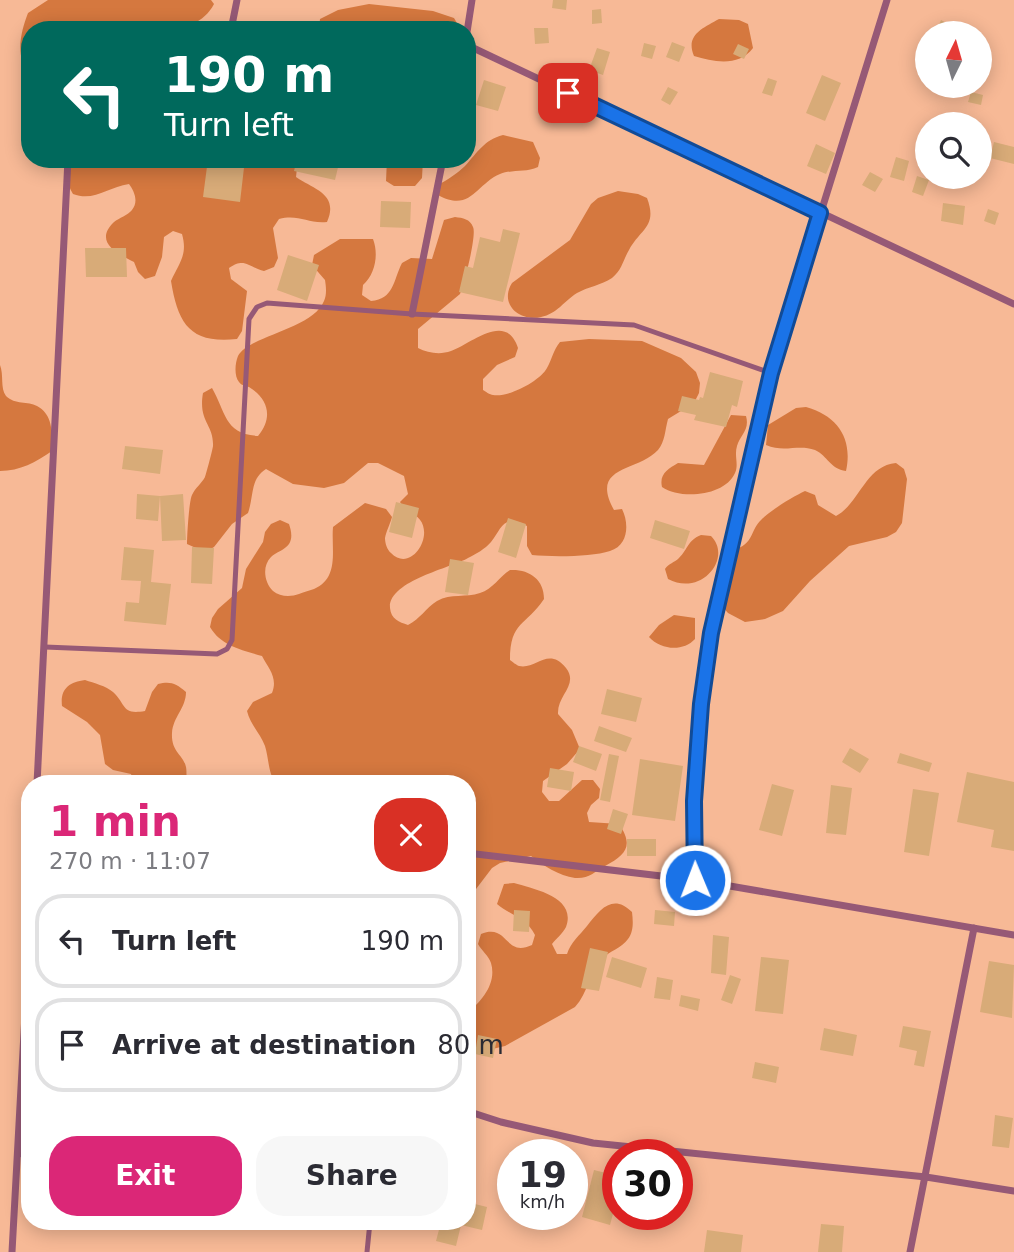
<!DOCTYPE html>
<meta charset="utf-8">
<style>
body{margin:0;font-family:"DejaVu Sans",sans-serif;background:#f7f7f7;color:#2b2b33;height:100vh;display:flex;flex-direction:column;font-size:26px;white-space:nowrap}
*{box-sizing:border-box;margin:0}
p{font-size:23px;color:#7c7c81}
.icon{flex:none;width:38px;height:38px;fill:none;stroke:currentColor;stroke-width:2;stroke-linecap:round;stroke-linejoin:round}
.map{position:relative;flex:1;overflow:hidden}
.side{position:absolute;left:21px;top:775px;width:455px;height:455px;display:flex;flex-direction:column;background:#fff;border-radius:28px;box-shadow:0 4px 18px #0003}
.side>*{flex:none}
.top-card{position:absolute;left:21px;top:21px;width:455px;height:147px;border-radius:28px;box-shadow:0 4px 18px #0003;background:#00695c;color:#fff;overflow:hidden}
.needle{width:46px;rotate:5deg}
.tools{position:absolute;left:915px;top:21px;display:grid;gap:14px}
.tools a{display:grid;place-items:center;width:77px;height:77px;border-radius:50%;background:#fff;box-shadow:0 4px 18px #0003;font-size:35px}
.speed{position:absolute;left:497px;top:1139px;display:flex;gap:14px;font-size:35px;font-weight:700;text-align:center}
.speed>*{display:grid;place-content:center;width:91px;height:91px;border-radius:50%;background:#fff;box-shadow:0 4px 18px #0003;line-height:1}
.speed small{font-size:18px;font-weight:400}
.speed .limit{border:10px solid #d22;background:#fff;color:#111}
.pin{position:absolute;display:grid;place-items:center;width:60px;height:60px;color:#fff;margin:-30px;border-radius:14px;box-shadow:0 4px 10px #0006}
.me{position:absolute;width:77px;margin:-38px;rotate:359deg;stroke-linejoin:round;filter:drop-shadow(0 0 5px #0008)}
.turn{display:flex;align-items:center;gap:24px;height:147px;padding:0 28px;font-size:32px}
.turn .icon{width:91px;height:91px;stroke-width:2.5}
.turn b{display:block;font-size:49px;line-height:60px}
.round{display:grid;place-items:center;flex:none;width:74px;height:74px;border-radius:28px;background:#f7f7f7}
.overview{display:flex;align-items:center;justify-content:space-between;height:119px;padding:0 28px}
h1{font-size:42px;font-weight:600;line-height:52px;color:#db2777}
.action{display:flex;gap:14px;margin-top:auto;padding:14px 28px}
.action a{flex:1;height:80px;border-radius:28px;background:#db2777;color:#fff;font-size:28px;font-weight:600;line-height:80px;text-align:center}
.action a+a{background:#f7f7f7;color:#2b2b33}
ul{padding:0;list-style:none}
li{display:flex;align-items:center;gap:21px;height:94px;margin:0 14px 10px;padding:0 14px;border:4px solid #e1e1e2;border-radius:28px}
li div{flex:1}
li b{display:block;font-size:26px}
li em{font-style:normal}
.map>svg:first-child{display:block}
.forest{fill:#d5783f}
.building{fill:#d8ab78}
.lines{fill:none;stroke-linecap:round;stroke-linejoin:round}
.service{stroke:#965976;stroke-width:5}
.minor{stroke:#965976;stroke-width:7}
.route-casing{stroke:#114b97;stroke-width:18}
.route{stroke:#1a73e8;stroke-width:12}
</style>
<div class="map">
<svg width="1014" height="1252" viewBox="0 0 1014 1252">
<rect width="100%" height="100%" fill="#f7b996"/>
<path class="forest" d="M 48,0 L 211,0 L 214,4 C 203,25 178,32 156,30 C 148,29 142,25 134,25 L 129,30 L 30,30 L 30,76 C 15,57 20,34 28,13 Z
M 369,4 L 433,11 L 454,18 L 461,30 L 319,29 L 320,19 L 338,10 Z
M 719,19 L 739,20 L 748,24 L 753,48 C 739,67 714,62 694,56 C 685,35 703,28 719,19 Z
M 503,135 L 533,142 L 540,158 L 538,167 C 525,173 513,169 500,174 C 476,184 471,213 438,195 L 438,185 C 447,180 458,173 465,166 C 478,152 484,140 503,135 Z
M 72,159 L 298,159 L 296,177 C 315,190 339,194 327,222 C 308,224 299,214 279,219 L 273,228 L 278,258 L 274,267 L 264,271 C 248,267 245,257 229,268 L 231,279 L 247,291 L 242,331 L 237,339 C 190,344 178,324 171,281 C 179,263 188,255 182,234 L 173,231 L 164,237 L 162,257 L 155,276 L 145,279 L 138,272 L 134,262 C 118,254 93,242 114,222 C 119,218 128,215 132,210 C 139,201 134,191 129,184 C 108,187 94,202 73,194 C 66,183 66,171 72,159 Z
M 387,159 L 423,159 L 422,178 L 415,186 L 394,186 L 386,181 Z
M 618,191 L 638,194 L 647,198 C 658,227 640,229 629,250 C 623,260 622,270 612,278 C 601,285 588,287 577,293 C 564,301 557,314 541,317 C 519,322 499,304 512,283 L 570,240 L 591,204 L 598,198 Z
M 455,217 C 463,218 470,219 473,227 C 477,235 464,285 460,294 L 418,329 L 418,348 C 428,353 440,355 451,351 C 471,344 506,311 518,348 L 515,357 L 497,365 L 483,379 L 483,390 C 485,391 490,395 493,395 C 508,398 540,381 547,368 C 552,359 553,351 560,342 L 589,339 L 642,341 L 681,358 L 696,372 L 700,383 L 699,393 L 694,403 L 668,419 C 665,430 665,442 658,450 C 638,472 589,465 614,510 L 622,509 C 629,523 629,545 610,551 C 592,557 552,557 532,555 L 527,546 L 527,526 C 503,513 502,528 491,542 C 485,549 476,554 468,558 C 451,568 388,581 390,608 C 391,619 399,622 408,625 C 420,619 426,608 437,601 C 451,593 466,598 480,593 C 493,589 499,577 510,570 C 529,569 544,579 544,599 C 526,626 510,621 510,660 C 511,661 518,666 519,666 C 536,670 548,646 566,668 C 579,685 557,695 558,714 L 572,730 L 580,749 L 567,764 L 543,781 L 542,792 L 549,801 L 559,801 L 582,780 L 593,780 L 600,789 L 599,798 L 591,805 L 587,813 L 589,822 L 619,824 C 634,846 626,855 605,866 C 594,872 589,879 575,878 C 559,876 543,865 531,856 L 500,863 L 492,868 L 473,893 L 467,894 L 467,872 L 471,862 L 467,859 L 467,784 L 276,784 C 268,773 269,759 265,746 C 260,733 250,724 247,711 L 253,702 L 272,693 C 278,678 269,669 262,656 C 242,650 221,646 210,627 L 212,618 L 218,609 L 242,588 L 246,569 L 263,542 L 265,532 L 271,524 L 280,520 L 289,524 C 291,530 293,538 289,544 C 285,550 276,552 271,557 C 262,566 264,582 273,591 C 280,597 291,597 299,594 C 303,592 309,591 314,589 C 340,578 331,549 333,527 L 365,503 L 386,509 L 392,517 C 390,524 386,532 385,538 C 385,543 387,550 391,553 C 414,577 444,521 406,511 L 400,502 L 408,494 L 404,476 L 378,463 L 368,463 L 344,483 L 324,488 L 293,484 L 266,469 C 250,479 254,496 248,513 L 232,524 L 214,547 L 205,552 L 187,544 C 187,536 189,501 192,495 C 195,488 202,483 205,477 C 206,475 213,448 213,446 C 214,424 198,422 203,393 L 212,388 C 226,412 224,434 258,436 C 273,418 269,399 249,387 C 244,385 242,386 239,382 C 234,376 235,363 238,356 C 248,336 313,329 324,301 C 327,295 326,286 325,280 L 312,265 L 314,255 L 340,239 L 373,239 C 379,255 375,274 363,285 L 362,295 L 371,301 C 394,299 393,281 402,263 L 411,258 L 432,259 L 444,220 Z
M 0,365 C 4,375 0,388 6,396 C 15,405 28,401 37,406 C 54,415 52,435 52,451 C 36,462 20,471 0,471 Z
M 806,407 C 838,416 853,439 846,471 C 830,469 828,456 815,450 C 798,444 784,453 766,445 L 768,425 L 796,408 Z
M 731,415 L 746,416 C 750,430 740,435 737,446 C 734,456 739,464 735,473 C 725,496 681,500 662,487 C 659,474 668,469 678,463 L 704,465 Z
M 896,463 L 904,469 L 907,479 L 902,523 L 896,532 L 887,537 L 849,546 L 810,581 L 783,611 L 765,619 L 745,622 L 728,613 L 721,605 L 730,578 L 727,569 L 733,550 C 755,544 749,531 762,519 C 771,510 794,496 805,491 L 815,495 L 818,505 L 836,516 C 860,503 865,466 896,463 Z
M 701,535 L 711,536 C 733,558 701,597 668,579 L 665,569 C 669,563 674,563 679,558 C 688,549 688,540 701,535 Z
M 674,615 L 695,618 L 695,639 C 683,652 661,650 649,637 L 659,625 Z
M 85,680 C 94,683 106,686 113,692 C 127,705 121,715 145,711 L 152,692 L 158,684 C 170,681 176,683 186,692 C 186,708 173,717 172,733 C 171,752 183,754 186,767 C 187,772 186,779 187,784 L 134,784 L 131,774 L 113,770 L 105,764 L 100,735 L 87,722 L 62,706 C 60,689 69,682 85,680 Z
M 514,883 C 534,889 577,897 566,927 C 563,933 556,939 552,944 L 557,954 L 567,954 C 571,942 579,936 587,926 C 600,909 613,893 632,912 C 633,921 634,931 628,939 C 622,948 609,951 602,959 C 589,973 588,993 575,1007 L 505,1046 L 467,1055 L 467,1013 C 482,1001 497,983 491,963 C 489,956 481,950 478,944 L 481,934 C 509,923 504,958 532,945 L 535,935 C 527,918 510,915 497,904 L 504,884 Z"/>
<path class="building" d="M 553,0 L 567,0 L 566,10 L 552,8 Z
M 601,9 L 602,23 L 592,24 L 592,10 Z
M 941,20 L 952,26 L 948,33 L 936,31 Z
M 534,28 L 548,28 L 549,43 L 535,44 Z
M 672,42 L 685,47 L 679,62 L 666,57 Z
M 644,43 L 656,46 L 652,59 L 641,56 Z
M 738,44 L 749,49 L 744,59 L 733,54 Z
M 597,48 L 610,52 L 603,75 L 589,70 Z
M 822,75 L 841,83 L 825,121 L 806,113 Z
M 768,78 L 777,81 L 772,96 L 762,93 Z
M 484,80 L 506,87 L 498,111 L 476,105 Z
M 668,87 L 678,92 L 670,105 L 661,100 Z
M 971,92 L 983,95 L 981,105 L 968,102 Z
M 994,142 L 1014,147 L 1014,164 L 990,158 Z
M 816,144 L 835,153 L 826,174 L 807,166 Z
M 896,157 L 909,161 L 904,181 L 890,177 Z
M 208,159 L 245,159 L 240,202 L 203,197 Z
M 297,159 L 340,159 L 335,180 L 294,171 Z
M 870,172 L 883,179 L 875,192 L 862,185 Z
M 917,176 L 929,180 L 923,196 L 912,192 Z
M 381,201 L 411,202 L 410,228 L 380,227 Z
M 943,203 L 965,206 L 963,225 L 941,221 Z
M 988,209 L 999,213 L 995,225 L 984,221 Z
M 503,229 L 520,233 L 503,302 L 459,292 L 465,266 L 473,268 L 480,237 L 500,242 Z
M 85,248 L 126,248 L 127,277 L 86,277 Z
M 288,255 L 319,265 L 307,301 L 277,290 Z
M 710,372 L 743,381 L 737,407 L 732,405 L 726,427 L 694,420 L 696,415 L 678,411 L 682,396 L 699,400 L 700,397 L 703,398 Z
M 125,446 L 163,450 L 160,474 L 122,469 Z
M 137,494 L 160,496 L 158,521 L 136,519 Z
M 183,494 L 186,540 L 162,541 L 160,496 Z
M 396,502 L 419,508 L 412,538 L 389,532 Z
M 508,518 L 526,524 L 516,558 L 498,552 Z
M 655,520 L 690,531 L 684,549 L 650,538 Z
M 124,547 L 154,550 L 151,582 L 171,584 L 166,625 L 124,621 L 126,602 L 139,603 L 141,581 L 121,580 Z
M 192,547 L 214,548 L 212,584 L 191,583 Z
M 450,559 L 474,563 L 468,595 L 445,592 Z
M 607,689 L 642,698 L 636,722 L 601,714 Z
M 599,726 L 632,738 L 626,752 L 594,741 Z
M 579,746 L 602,754 L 596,771 L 573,762 Z
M 850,748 L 869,759 L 860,773 L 842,762 Z
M 900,753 L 932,763 L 929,772 L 897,763 Z
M 609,754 L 619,756 L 610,802 L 600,800 Z
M 640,759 L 683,766 L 675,821 L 632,815 Z
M 550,768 L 574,772 L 571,791 L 547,787 Z
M 967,772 L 1014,782 L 1014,851 L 991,847 L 994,830 L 957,822 Z
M 772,784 L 794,790 L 782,836 L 759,830 Z
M 831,785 L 852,788 L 846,835 L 826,833 Z
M 913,789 L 939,793 L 929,856 L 904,852 Z
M 613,809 L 628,814 L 621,834 L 607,829 Z
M 627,839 L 656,839 L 656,856 L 627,856 Z
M 514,910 L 530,911 L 529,932 L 513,931 Z
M 655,910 L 675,912 L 674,926 L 654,924 Z
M 713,935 L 729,937 L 726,975 L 711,973 Z
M 590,948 L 608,952 L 599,991 L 581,988 Z
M 612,957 L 647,968 L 641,988 L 606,977 Z
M 761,957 L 789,960 L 783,1014 L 755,1011 Z
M 989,961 L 1014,965 L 1012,1018 L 980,1012 Z
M 730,975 L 741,979 L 732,1004 L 721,1000 Z
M 657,977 L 673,980 L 670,1000 L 654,998 Z
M 681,995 L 700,999 L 698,1011 L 679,1006 Z
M 903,1026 L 931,1031 L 924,1067 L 914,1065 L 917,1051 L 899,1047 Z
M 824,1028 L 857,1035 L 853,1056 L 820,1050 Z
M 478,1035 L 497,1039 L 493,1058 L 475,1054 Z
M 755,1062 L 779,1067 L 776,1083 L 752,1078 Z
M 995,1115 L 1013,1118 L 1009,1148 L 992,1146 Z
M 594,1170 L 618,1176 L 618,1195 L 610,1225 L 582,1217 Z
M 467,1202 L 487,1207 L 482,1230 L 461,1225 L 456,1246 L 436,1241 L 441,1222 L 467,1222 Z
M 821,1224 L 844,1226 L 842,1252 L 818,1252 Z
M 707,1230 L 743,1235 L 741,1252 L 704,1252 Z"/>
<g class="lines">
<path class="service" d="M 45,647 L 217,654 L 227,649 L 232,640 L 249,319 L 257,307 L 267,303 L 412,314 L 634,325 L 771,373
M 17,1154 L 30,1156
M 367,1252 L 370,1222"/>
<path class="minor" d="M 231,30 L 237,0
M 467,32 L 472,0
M 467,45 L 1014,304
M 412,314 L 443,159
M 37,784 L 68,159
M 467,853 L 695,880 L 1014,935
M 695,880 L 694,801 L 701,704 L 711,633 L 771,373 L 887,0
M 467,1111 L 501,1122 L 593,1143 L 926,1177 L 1014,1191
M 12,1252 L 30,923
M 910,1252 L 974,928"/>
</g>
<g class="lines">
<defs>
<path id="route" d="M 568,93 L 820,213 L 771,373 L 711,633 L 701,704 L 694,801 L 695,880"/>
</defs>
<use href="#route" class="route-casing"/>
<use href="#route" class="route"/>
</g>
</svg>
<div class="tools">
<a><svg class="needle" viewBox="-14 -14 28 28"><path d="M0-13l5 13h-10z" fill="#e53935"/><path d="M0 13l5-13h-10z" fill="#7c7c81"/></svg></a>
<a><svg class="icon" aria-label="search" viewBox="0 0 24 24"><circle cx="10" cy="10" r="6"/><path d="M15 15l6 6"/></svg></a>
</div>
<div class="speed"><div>19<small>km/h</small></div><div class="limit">30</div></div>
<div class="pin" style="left:568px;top:93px;background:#d93025"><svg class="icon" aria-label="arrive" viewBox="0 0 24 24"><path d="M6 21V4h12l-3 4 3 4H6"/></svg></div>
<svg class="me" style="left:695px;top:880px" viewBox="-20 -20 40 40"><circle r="17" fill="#1a73e8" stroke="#fff" stroke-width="3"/><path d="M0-11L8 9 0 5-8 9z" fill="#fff"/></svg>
<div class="top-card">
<div class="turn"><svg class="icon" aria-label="left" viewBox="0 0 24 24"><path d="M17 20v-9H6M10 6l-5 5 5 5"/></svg><div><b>190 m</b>Turn left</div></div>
</div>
<section class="side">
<div class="overview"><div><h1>1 min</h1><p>270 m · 11:07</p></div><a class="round" style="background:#d93025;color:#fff"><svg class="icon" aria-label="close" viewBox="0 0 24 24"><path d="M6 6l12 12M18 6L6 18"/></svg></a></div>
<ul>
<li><svg class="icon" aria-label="left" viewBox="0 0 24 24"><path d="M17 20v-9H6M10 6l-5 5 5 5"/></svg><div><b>Turn left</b></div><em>190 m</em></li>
<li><svg class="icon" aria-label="arrive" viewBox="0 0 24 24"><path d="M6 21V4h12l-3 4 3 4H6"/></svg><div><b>Arrive at destination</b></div><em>80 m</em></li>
</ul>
<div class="action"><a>Exit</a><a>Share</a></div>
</section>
</div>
